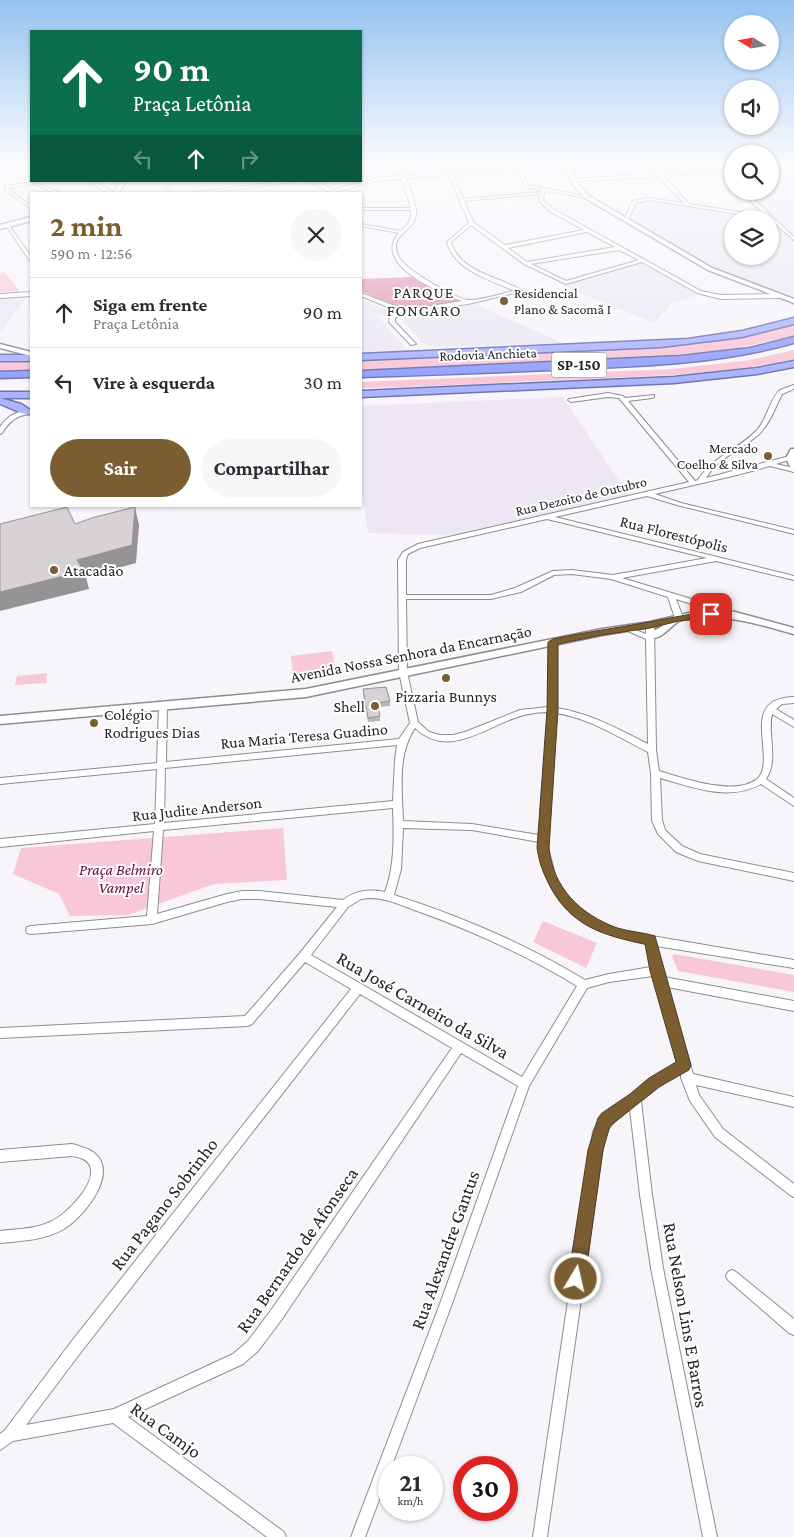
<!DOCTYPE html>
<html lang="pt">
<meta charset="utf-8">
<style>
body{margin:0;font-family:"Crimson Pro",serif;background:#f7f7f7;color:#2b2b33;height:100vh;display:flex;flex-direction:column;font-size:19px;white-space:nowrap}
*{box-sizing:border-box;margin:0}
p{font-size:16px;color:#7c7c81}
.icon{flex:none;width:28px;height:28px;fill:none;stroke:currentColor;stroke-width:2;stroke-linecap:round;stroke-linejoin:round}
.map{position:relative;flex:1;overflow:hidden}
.panel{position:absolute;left:30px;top:192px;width:332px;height:315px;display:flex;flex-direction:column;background:#fff;border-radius:0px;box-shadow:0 1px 4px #0004}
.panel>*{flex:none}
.hud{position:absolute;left:30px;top:30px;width:332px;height:152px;border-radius:0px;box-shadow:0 1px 4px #0004;background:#0b6e4f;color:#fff;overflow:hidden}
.needle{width:32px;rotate:281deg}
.fabs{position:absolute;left:724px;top:15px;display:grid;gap:10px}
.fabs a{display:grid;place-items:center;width:55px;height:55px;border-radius:50%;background:#fff;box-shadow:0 1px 4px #0004;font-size:25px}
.speed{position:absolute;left:378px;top:1456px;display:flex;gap:10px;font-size:25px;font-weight:700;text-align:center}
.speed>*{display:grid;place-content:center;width:65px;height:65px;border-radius:50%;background:#fff;box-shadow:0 1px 4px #0004;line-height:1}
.speed small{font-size:12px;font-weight:400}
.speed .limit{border:8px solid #d22;background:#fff;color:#111}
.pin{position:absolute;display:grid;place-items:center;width:42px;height:42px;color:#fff;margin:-21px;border-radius:10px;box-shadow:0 2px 8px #0006}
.me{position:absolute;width:55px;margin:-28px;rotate:9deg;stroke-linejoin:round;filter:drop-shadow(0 0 4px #0008)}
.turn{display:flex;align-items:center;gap:18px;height:105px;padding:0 20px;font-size:22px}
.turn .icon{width:65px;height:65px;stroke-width:2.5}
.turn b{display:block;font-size:35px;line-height:42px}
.lanes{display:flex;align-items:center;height:48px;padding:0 20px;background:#0003;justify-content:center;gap:25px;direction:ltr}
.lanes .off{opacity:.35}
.round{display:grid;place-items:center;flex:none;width:52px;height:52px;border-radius:26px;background:#f7f7f7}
.summary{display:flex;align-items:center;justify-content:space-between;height:85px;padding:0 20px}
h1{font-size:30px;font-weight:700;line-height:38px;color:#7a5e31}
.action{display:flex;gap:10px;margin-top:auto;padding:10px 20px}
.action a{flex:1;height:58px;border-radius:30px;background:#7a5e31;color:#fff;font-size:20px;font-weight:700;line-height:58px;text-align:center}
.action a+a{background:#f7f7f7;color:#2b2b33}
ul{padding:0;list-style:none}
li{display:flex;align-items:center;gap:15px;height:70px;padding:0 20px;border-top:1px solid #e1e1e2}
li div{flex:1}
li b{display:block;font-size:19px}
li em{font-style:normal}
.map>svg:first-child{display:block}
.built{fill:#ece7f3}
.green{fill:#f9c8d8}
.forest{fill:#e294af}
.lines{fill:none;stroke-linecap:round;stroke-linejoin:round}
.minor-casing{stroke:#8e8c91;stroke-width:2}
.tertiary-casing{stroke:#8e8c91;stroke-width:3}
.trunk-casing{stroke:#6e76b1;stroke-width:3}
.motorway-casing{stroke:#6e76b1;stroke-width:3}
.minor{fill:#fff;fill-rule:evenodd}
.tertiary{fill:#fff;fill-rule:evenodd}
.trunk{fill:#abb4fe;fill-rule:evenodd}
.motorway{fill:#96a2fd;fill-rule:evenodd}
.wall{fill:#b8b5b8}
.shaded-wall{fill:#969396}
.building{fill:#d6d2d6;stroke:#969396}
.route{fill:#7a5e31;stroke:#4f3d20}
.poi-dot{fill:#7a5e31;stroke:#fff;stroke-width:2}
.labels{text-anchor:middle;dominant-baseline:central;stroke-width:4;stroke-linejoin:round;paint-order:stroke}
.far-poi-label{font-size:14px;fill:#242325;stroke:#fff;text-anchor:start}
.far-street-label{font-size:14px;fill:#242325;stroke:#fff}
.shield{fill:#fff;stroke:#666566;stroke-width:1}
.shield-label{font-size:15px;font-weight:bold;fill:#242325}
.far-quarter-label{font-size:16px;letter-spacing:1px;fill:#2b292d;stroke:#fff}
.street-label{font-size:16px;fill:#242325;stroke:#fff}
.poi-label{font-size:16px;fill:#242325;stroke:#fff;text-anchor:start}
.park-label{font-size:16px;font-style:italic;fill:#670c39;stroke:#fff}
.near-street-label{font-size:19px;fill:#242325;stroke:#fff}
</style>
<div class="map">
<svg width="794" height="1537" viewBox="0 0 794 1537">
<rect width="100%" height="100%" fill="#f7f5fa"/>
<path class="built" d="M 770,170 L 794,174 L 794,237 L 744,191 L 770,191 Z
M 646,200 L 657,200 L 770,219 L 732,219 L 732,256 L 770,256 L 770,219 L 794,242 L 794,300 L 714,270 L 669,244 L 661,236 L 633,218 L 638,204 Z
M 642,263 L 697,295 L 672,303 L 654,323 L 563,286 Z
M 30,294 L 0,332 L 0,297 Z
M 361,300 L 393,313 L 378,316 L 408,351 L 361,352 Z
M 475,304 L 563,343 L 432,347 L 423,343 L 402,320 Z
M 563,397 L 629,496 L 453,535 L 368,533 L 361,482 L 361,406 Z"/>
<path class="green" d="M 5,272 L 20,291 L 0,292 L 0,273 Z
M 794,325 L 794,335 L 789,337 L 728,350 L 661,356 L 361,370 L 361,359 L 683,344 L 754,335 Z
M 794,350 L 794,359 C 724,374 653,376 582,379 C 508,382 435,386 361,388 L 361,382 L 672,369 L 750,360 Z
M 0,360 L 31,361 L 31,371 L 0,371 Z
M 332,651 L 335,669 L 293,674 L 291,656 Z
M 47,673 L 46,683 L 15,685 L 17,676 Z
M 283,828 L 287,880 L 214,884 L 128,915 L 70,916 L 59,894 L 13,874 L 21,848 Z
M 543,921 L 597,943 L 586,968 L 533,942 Z
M 674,954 L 794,975 L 794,992 L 678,971 L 672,956 Z"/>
<path class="forest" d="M 411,277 L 459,301 L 408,311 L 361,291 L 361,279 Z"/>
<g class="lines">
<defs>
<path id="minor" d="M 405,163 L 409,163 L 403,171 L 405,176 L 458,172 L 454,163 L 458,163 L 462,172 L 516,168 L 514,163 L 518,163 L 529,185 L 589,197 L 587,198 L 546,191 L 544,193 L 543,201 L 555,210 L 701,291 L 721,295 L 779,294 L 782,296 L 779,298 L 721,299 L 697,293 L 642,262 L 566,284 L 524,264 L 471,225 L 451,242 C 460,273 499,276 523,291 L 468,304 L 406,313 L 395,318 L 395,322 L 416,344 L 411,345 L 389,322 L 390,316 L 400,312 L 361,296 L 361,293 L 406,310 L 462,301 C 440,293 371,264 399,233 L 361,226 L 361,224 L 401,231 C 408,224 412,220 411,210 L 361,210 L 361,208 L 411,208 L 402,179 L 379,180 L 336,192 L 339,194 L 333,194 L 309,181 L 315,181 L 333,190 L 384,176 L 386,177 L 401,176 L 400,173 L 396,174 L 394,173 L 400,170 ZM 517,170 L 526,187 L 542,190 L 541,192 L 463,199 L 453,175 ZM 449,175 L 469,223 L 447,242 C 455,271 490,280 515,291 C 502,293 483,300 470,300 C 457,300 410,272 401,260 C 398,256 396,252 396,246 C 396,233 415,229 416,215 C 417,203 410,189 406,178 ZM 540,194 L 539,201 L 551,212 L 584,230 L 505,245 L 473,222 L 464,201 ZM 587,232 L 615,247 L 527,262 L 508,248 ZM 619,250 L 639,260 L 566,281 L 531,264 Z
M 578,163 L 583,163 L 569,169 L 566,168 Z
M 646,163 L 650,163 L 661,174 L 716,171 L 708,163 L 712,163 L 732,181 L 732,184 L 719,173 L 663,176 L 689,204 L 766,216 L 740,191 L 745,191 L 794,237 L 794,240 L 770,219 L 649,200 L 636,203 L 628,220 L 624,221 L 632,201 L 649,198 L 684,203 L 659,177 L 573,181 L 571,180 L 573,179 L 656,174 Z
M 87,181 L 93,181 L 117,194 L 111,194 Z
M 168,181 L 172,181 L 168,187 L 166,186 Z
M 286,181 L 301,181 L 197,194 L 182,194 Z
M 35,182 L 62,194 L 56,194 L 35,184 L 9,188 L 9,190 L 31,206 L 31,209 L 5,190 L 6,186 Z
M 8,224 L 31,256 L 31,260 L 29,260 L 6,225 Z
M 31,292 L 31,296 L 0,298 L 0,294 Z
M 794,385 L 794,389 L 782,394 C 775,408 770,424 758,435 C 741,450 718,458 706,478 L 790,456 L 792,457 L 792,459 L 776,464 L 794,468 L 794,472 L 770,466 L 737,475 L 655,494 L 681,503 L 794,530 L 794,534 L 677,505 L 647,496 L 555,517 L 794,576 L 794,580 L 716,561 L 622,578 L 738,613 L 739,615 L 738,617 L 732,617 L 676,599 L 683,618 L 679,620 L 675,618 L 668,597 L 611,579 L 572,574 L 554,575 L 521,592 L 491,599 L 406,599 L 407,672 L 418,722 L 429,732 L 440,735 L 453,735 L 465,732 L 520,710 L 548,707 L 549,642 L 553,640 L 557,642 L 556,708 C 590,713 618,729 648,744 L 646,639 L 621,628 L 625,626 L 646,634 L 646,625 L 650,623 L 654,625 L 656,750 L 659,771 C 683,778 735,797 757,779 C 779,760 736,698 794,697 L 794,703 L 782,704 L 776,709 L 794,720 L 794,727 L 772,714 C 767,735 779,760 766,779 L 794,798 L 794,806 L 761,784 C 729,802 692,787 660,778 L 662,820 L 665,830 L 682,846 L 700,854 L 794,873 L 794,881 L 698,861 L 676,852 L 658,834 L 652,820 L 651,773 L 648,752 C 618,737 589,718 556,713 L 548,848 L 556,878 L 571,902 L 587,915 L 598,922 L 619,929 L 646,935 L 794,960 L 794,968 L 656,946 L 664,977 L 794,1001 L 794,1011 L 667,987 L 693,1074 L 794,1097 L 794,1107 L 696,1085 L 699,1095 L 723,1129 L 794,1184 L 794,1197 L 790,1195 L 715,1137 L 690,1101 L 681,1078 L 681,1072 L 657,1088 L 641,1101 L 652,1195 L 663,1268 L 717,1537 L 703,1537 L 651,1268 L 640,1195 L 630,1109 L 615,1121 L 605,1133 L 547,1537 L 533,1537 L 593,1132 C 600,1116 613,1109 626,1099 C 643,1086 660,1073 678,1062 L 653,976 L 609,982 L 587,988 L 529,1086 L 453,1301 L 391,1468 L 389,1468 L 389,1474 L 365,1537 L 351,1537 L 441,1301 L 518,1086 L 461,1053 L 282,1319 L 258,1351 L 243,1364 L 128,1417 L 284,1532 L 286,1537 L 267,1537 L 113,1423 L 13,1441 L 0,1450 L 0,1434 L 5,1430 L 71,1342 L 351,989 L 305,962 L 252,1024 L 248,1026 L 0,1038 L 0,1028 L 245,1016 L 300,953 L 337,907 L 259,899 L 242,899 L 227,902 L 152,924 L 31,934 L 27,933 L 26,930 L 27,927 L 31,926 L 147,916 L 154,831 L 0,847 L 0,839 L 155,824 L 157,769 L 0,784 L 0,778 L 157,763 L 159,707 L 163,704 L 167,707 L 166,762 L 399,739 L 410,723 L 399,672 L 398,560 L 403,552 L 418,544 L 689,482 L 619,398 L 608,397 L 571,402 L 568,400 L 569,399 L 608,393 L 623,396 L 625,398 L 654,395 L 654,397 L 652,398 L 628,401 L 695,481 L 698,480 C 714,455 740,449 758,429 C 766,420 772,396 779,391 C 783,388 789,387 794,385 ZM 547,519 L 707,558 L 613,575 L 572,570 L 553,571 L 515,588 L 491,595 L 406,595 L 406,560 L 408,554 L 420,548 ZM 548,712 L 539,835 L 472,824 L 403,821 C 402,790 397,754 415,728 C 450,761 488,724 524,715 C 532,713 540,712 548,712 ZM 397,745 L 395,760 L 393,801 L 164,823 L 165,768 ZM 393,808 C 394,836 395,865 385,892 C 369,889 356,890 343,900 L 259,891 L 242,891 L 227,894 L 157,914 L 163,830 ZM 403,828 L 472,830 L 539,842 C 538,856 542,870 549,883 C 568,924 604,935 646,944 L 651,967 L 609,974 L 585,980 C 526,944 460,916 394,895 L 401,869 ZM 369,898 C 387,898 403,906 420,912 C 475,932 528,956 577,986 L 522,1077 L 311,955 L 348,907 L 361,899 ZM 360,994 L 452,1048 L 272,1309 L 248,1341 L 233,1354 L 114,1409 L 26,1425 L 81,1352 Z
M 31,410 L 31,414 C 16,415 10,421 2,433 L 0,434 L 0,427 C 8,415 17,411 31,410 Z
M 72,1144 C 82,1147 93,1149 99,1158 C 114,1180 82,1218 64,1229 C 45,1240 22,1241 0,1243 L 0,1231 C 17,1229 35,1229 50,1222 C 65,1216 100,1182 89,1164 C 85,1158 78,1157 72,1156 L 0,1162 L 0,1150 Z
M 732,1270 L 736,1272 L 794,1319 L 794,1335 L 789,1333 L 728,1280 L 726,1276 L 728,1272 Z"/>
<path id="tertiary" d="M 563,163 L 569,163 L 578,184 L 589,196 L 712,268 L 794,299 L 794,303 L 708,270 L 585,198 L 573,185 Z
M 121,181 L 126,181 L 118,194 L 112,194 Z
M 31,217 L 31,221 L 0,229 L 0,225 Z
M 0,344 L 31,352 L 31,356 L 0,348 Z
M 791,449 L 794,449 L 794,469 L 791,469 L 786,458 Z
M 711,611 L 735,612 L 794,628 L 794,634 C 757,624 730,614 691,619 C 686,619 679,620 676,623 C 667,630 660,641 646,638 L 645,636 C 649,630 658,631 663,625 L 602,635 L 306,697 L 0,724 L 0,716 L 306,689 L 602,629 L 650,622 L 689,613 Z"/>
<path id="trunk" d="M 794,318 L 794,324 L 742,337 L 661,347 L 361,360 L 361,354 L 688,339 L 742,331 Z
M 0,355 L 31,355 L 31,361 L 0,361 Z
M 794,361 L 794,367 L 757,374 L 674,383 L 361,397 L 361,391 L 674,377 L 757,368 Z
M 0,392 L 31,392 L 31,398 L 0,398 L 21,404 L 30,410 L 30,414 C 22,415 9,407 0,404 Z"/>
<path id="motorway" d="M 794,337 L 794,343 C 723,363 648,366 575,369 C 504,372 432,375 361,377 L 361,371 L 681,356 L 750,348 Z
M 31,371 L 31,377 L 0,378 L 0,372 Z"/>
</defs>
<use href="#minor" class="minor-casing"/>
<use href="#tertiary" class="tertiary-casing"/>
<use href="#trunk" class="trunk-casing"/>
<use href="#motorway" class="motorway-casing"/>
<use href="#minor" class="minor"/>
<use href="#tertiary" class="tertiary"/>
<use href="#trunk" class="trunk"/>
<use href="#motorway" class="motorway"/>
</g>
<path class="wall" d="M 363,689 L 390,701 L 390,706 L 378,707 L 380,716 L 380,721 L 368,722 L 363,693 Z"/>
<path class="shaded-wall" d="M 135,507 L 139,525 L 136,563 L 86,577 L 89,589 L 0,611 L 0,592 Z"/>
<path class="building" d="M 67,507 L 75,524 L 95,517 L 135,507 L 132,545 L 77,560 L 84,571 L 0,592 L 0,524 Z
M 386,687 L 390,701 L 377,703 L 380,716 L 368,718 L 363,689 Z"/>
<linearGradient id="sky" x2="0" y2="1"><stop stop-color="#95c3f0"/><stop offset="0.43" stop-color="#fbfafd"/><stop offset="1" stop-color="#fbfafd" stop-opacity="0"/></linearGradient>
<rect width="794" height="378" fill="url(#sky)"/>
<path class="route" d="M 711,611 L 716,614 L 714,617 L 679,621 L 650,628 L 602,635 L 558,644 L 558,710 L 549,848 C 553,888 580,914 617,928 C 629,932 643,932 655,936 L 691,1065 L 689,1070 L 659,1087 L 610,1126 L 603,1150 L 585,1279 L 582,1284 L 576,1287 L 571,1284 L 568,1279 L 588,1150 L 598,1118 L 602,1113 L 630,1094 L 649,1078 L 676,1062 L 650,971 L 645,944 C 601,935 571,926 549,884 C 543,872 539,862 537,848 L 547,710 L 548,642 L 553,639 C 585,632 617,628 649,622 C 670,618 690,614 711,611 Z"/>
<g class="poi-dot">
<circle cx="504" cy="301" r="5"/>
<circle cx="768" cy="456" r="5"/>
<circle cx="54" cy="570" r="5"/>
<circle cx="446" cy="678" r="5"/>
<circle cx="375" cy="706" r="5"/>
<circle cx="94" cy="723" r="5"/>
</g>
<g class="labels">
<g class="far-poi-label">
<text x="514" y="293">Residencial<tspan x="514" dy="16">Plano &amp; Sacomã I</tspan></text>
<text x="758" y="448" text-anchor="end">Mercado<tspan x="758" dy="16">Coelho &amp; Silva</tspan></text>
</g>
<g class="far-street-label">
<text transform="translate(488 354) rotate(-2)">Rodovia Anchieta</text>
<text transform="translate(581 496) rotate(-13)">Rua Dezoito de Outubro</text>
</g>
<rect class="shield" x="551.5" y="352.5" width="55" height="25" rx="4"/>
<g class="shield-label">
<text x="579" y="365">SP-150</text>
</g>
<g class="far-quarter-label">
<text x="424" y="292">PARQUE<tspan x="424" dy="18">FONGARO</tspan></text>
</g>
<g class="street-label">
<text transform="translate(674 534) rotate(14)">Rua Florestópolis</text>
<text transform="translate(411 654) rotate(-11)">Avenida Nossa Senhora da Encarnação</text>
<text transform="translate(304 736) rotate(-5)">Rua Maria Teresa Guadino</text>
<text transform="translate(197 809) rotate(-6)">Rua Judite Anderson</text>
</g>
<g class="poi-label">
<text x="64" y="570">Atacadão</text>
<text x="446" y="696" text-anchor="middle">Pizzaria Bunnys</text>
<text x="365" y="706" text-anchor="end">Shell</text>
<text x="104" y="714">Colégio<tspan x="104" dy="18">Rodrigues Dias</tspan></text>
</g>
<g class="park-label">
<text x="121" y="869">Praça Belmiro<tspan x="121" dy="18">Vampel</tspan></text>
</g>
<g class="near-street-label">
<text transform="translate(423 1005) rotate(30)">Rua José Carneiro da Silva</text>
<text transform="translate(164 1204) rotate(-52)">Rua Pagano Sobrinho</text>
<text transform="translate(297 1250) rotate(-55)">Rua Bernardo de Afonseca</text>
<text transform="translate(445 1250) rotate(-70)">Rua Alexandre Gantus</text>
<text transform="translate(686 1315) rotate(80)">Rua Nelson Lins E Barros</text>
<text transform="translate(166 1430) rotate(36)">Rua Camjo</text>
</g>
</g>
</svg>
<div class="fabs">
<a><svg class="needle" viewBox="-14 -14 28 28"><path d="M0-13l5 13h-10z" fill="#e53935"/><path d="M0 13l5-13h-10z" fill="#7c7c81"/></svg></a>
<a><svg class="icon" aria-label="sound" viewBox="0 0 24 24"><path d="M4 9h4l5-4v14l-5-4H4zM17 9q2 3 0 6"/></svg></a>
<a><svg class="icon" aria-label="search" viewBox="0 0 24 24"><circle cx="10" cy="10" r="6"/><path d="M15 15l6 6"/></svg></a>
<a><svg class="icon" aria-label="layers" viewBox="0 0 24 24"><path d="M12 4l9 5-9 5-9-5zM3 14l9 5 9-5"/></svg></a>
</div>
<div class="speed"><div>21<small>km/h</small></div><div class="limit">30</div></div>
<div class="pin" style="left:711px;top:614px;background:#d93025"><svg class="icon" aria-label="arrive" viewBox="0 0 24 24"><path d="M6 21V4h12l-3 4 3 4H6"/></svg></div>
<svg class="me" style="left:576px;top:1279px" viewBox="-20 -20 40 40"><circle r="17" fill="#7a5e31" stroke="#fff" stroke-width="3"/><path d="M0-11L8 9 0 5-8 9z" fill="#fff"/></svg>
<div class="hud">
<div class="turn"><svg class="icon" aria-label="ahead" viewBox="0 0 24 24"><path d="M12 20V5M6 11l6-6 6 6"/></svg><div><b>90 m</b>Praça Letônia</div></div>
<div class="lanes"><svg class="icon off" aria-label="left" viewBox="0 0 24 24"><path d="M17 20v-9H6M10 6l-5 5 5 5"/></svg><svg class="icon" aria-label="ahead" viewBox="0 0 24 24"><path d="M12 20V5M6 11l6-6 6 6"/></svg><svg class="icon off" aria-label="right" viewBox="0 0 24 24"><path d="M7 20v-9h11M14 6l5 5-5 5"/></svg></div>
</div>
<section class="panel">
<div class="summary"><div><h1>2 min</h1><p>590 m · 12:56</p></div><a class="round"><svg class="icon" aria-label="close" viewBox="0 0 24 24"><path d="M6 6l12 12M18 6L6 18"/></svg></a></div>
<ul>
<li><svg class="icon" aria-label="ahead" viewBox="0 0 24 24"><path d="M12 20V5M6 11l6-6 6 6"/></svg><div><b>Siga em frente</b><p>Praça Letônia</p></div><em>90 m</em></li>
<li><svg class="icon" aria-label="left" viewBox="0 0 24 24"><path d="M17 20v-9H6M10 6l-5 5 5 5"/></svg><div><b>Vire à esquerda</b></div><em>30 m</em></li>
</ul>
<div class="action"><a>Sair</a><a>Compartilhar</a></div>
</section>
</div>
